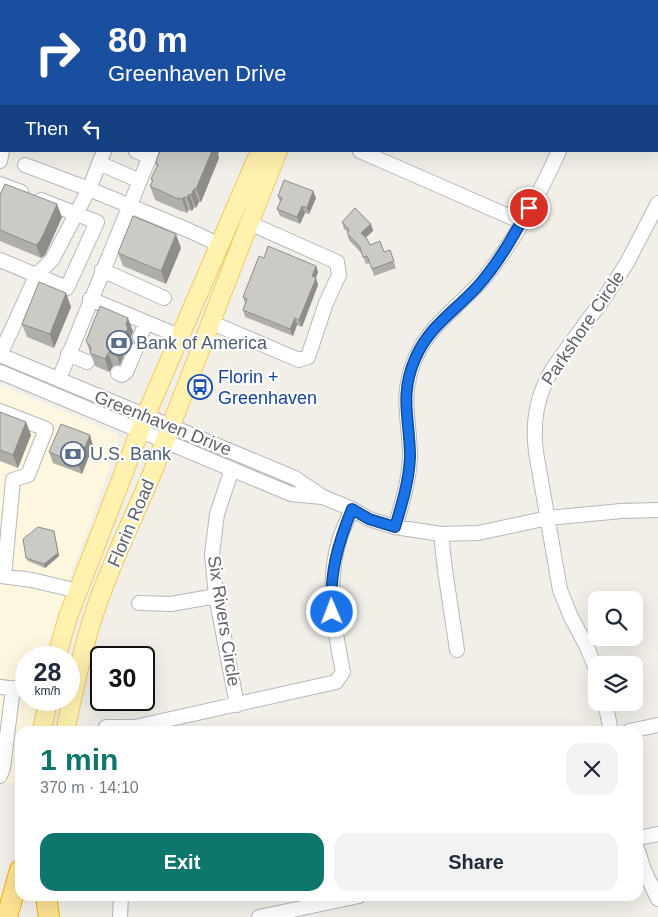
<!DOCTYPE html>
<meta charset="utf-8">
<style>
body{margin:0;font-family:Helvetica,sans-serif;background:#f2f2f3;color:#1f2937;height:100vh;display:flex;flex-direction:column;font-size:19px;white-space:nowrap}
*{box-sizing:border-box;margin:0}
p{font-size:16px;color:#747a83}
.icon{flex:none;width:28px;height:28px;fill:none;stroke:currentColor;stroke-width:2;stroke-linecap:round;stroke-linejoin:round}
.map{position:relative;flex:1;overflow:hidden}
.sheet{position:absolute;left:15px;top:726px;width:628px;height:175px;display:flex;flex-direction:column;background:#fff;border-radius:15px;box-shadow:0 5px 20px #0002}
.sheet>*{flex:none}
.banner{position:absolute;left:0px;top:0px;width:659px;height:152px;box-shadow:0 5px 20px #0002;background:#1a4fa0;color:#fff;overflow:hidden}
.controls{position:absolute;left:588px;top:591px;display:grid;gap:10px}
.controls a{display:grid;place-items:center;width:55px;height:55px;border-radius:10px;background:#fff;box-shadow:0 5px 20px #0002;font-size:25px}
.speed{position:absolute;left:15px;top:646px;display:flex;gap:10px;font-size:25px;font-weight:700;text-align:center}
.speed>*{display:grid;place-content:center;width:65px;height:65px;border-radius:50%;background:#fff;box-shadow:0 5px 20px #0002;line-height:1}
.speed small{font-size:12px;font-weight:400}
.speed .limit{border:2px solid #111;border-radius:8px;background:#fff;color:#111}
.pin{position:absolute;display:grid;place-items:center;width:42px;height:42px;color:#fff;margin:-21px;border:2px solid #fff;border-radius:50%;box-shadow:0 1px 5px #0007}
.me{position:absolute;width:55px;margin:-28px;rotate:359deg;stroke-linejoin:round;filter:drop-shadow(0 0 4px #0008)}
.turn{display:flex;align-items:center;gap:18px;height:105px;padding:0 25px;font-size:22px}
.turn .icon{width:65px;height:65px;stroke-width:2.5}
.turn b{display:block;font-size:35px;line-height:42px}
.then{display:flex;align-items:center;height:48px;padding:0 25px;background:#0003;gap:10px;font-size:19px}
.round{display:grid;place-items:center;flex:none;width:52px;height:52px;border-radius:15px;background:#f2f2f3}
.overview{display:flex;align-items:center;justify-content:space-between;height:85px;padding:0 25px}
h1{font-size:30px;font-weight:700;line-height:38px;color:#0f766e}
.button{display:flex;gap:10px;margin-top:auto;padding:10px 25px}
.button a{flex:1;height:58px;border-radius:15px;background:#0f766e;color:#fff;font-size:20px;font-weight:700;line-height:58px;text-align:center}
.button a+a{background:#f2f2f3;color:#1f2937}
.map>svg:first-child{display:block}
.commercial{fill:#fef7e0}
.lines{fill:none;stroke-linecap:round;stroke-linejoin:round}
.minor-casing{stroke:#b5b8bc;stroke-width:16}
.major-casing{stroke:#f2c960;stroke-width:20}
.highway-casing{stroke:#f9ab00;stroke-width:22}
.minor{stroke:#fff;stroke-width:14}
.major{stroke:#fff2af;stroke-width:18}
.highway{stroke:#fde293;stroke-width:20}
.wall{fill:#afaea9}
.shaded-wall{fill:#8f8d8a}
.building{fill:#cccac5;stroke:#8f8d8a}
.route-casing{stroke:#114b97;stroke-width:12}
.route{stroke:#1a73e8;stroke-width:9}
.labels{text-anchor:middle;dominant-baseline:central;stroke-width:4.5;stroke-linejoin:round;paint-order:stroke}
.street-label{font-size:18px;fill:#5f6368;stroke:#fff}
.service-label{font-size:18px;fill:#4e5e75;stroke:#fff;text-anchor:start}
.transit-label{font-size:18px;fill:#164399;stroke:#fff;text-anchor:start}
</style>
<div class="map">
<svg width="658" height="917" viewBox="0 0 658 917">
<rect width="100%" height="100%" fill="#f1efe8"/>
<path class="commercial" d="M 0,385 L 112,432 L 117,436 L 119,443 L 70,577 L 49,657 L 26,658 L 26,700 L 40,700 L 35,731 L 20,731 L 20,784 L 0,782 Z"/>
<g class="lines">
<defs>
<path id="minor" d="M 582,0 L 585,1
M 77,1 L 77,0
M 191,1 L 191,0
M 0,62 L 1,62
M 0,88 L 1,109
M 0,130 L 1,131
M 136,151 L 150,157
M 360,151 L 522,222
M 0,161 L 2,151
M 99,163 L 140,181
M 25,165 L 89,189 L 104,151
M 0,184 L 21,192
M 0,260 L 67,288 L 97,222 L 41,200
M 102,270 L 164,298
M 90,299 L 179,336
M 210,322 L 299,360 L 308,357 L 326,303 L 339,275 L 337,262 L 249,223
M 140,337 L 146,322
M 68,354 L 87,362
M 0,355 L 295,478 L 323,497 L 352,509 L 369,519 L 395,527 L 441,534 L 478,533 L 548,518 L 621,511 L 658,510
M 0,355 L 37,274 L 52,260 L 89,189 L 188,230 L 220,245
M 0,372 L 291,494 L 322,497
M 118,373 L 122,375 L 126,372 L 135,351
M 59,379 L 152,151
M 0,411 L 46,429 L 28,475 L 13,480 L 4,576
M 232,469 L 217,514 L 212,554 L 216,596 L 237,705
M 395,527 C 402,504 409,481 410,457 C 410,420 399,397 415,359 C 430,323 462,305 486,276 C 514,241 540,193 559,151
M 441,534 L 445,570 L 457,650
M 0,576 L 32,580 L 78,591
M 139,603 L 171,604 L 216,596
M 596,669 L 586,645 L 571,617 L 560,590 L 536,452 C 532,421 537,395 553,368 L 607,294 L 628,261 L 658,203
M 0,687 L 26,690
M 605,702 L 611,731
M 106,727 L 135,727 L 336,682 L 343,672 C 334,627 326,586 339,541 C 342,530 348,519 352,509
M 629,731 L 658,725
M 0,776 L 3,768 L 13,688
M 638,838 L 658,834
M 638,851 L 644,870 L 658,899
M 120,917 L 121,896
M 259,917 L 359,896"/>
<path id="major" d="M 323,1 L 323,0
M 339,1 L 339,0
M 56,658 L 68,617 L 146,415 L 260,151
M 42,731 L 48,700
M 65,731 C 74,692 81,652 94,614 C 111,561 137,512 157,461 C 198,358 236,254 278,151"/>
<path id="highway" d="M 46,896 L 49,917
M 7,917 L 20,870"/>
</defs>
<use href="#minor" class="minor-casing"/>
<use href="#major" class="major-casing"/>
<use href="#highway" class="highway-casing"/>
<use href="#minor" class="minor"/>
<use href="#major" class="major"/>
<use href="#highway" class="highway"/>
</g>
<path class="wall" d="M 160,151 L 219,151 L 218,155 L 219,158 L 201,202 L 199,202 L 196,208 L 194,207 L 192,211 L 188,210 L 187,213 L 183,211 L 183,212 L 155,200 L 150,186 L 152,181 L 151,179 L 157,166 L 156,164 Z
M 313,191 L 316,198 L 309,214 L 305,213 L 300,224 L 280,216 L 277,209 L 280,202 L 278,196 Z
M 0,195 L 62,217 L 50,244 L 45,255 L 41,258 L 0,241 Z
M 342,222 L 371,224 L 373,231 L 366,237 L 370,245 L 384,252 L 390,250 L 396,268 L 374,276 L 370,263 L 366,264 L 362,254 L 349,240 L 347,233 L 348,232 L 344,229 Z
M 181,248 L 166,284 L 123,266 L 118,253 Z
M 264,258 L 316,266 L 318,272 L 316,278 L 318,285 L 302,327 L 297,325 L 293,336 L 245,317 L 243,310 L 245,303 L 243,297 Z
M 66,293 L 71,307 L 54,348 L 27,337 L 22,324 Z
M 133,331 L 131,337 L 133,343 L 127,347 L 120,365 L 113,366 L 109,372 L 95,366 L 86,341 Z
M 0,412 L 26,422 L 31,435 L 18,468 L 0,461 Z
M 90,435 L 93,446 L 82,474 L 53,463 L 49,452 Z
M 54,531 L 59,556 L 45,568 L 28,561 L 26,558 Z"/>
<path class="shaded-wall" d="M 212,151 L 219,151 L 218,155 L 219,158 L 201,202 L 196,189 Z
M 194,189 L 199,202 L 196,208 L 191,195 Z
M 313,191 L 316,198 L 309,214 L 307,208 Z
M 189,194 L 194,207 L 192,211 L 187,198 Z
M 184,197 L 188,210 L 187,213 L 182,199 Z
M 57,204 L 62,217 L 50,244 L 45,255 L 41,258 L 36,245 Z
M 302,206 L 305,213 L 300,224 L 297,217 Z
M 371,224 L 373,231 L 364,239 L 361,233 Z
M 176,234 L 181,248 L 166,284 L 161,271 Z
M 316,266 L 318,272 L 314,283 L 312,276 Z
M 316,278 L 318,285 L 302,327 L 299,320 Z
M 66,293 L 71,307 L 54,348 L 50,334 Z
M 128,318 L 133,331 L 131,337 L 133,343 L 127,347 L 120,365 L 115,351 L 126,324 Z
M 295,318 L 297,325 L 293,336 L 290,329 Z
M 108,353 L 113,366 L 109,372 L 105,359 Z
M 26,422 L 31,435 L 18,468 L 13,455 Z
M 90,435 L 93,446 L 82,474 L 78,464 Z
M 54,531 L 59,556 L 45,568 L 44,564 Z"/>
<path class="building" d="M 160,151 L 212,151 L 196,189 L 194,189 L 191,195 L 189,194 L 187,198 L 184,197 L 182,199 L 178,198 L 178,199 L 150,186 L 153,180 L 151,179 L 158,164 L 156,164 L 157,158 Z
M 284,180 L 313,191 L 307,208 L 302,206 L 297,217 L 277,209 L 282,198 L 278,196 Z
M 5,184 L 57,204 L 45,231 L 40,241 L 36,245 L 0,230 L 0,195 Z
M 355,208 L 371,224 L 361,233 L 367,239 L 370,245 L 380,241 L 384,252 L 390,250 L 394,261 L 372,269 L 367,256 L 363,257 L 360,247 L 347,233 L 349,230 L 342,222 Z
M 133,216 L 176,234 L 161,271 L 118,253 Z
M 268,246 L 316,266 L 312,276 L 316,278 L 299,320 L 295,318 L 290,329 L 243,310 L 247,299 L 243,297 L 259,256 L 264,258 Z
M 39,282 L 66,293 L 50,334 L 22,324 Z
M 100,306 L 128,318 L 126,324 L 128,329 L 122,334 L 115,351 L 108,353 L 105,359 L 90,353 L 91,347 L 86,341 Z
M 0,412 L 26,422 L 13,455 L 0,450 Z
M 61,424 L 90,435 L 78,464 L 49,452 Z
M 38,527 L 54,531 L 58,553 L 44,564 L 26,558 L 23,539 Z"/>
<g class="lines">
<defs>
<path id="route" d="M 332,612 C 329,574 338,543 352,509 L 369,519 L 395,527 C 402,504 409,481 410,457 C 410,420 399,396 415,359 C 429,326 454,312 477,287 C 498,264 514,235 529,208"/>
</defs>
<use href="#route" class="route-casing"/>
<use href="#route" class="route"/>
</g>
<defs>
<symbol id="bank-ring" viewBox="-11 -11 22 22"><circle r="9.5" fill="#fff" stroke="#5c6f8a" stroke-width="1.5"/><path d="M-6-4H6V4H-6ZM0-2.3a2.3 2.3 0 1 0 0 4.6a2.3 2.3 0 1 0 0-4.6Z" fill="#5c6f8a"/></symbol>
<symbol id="bus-ring" viewBox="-11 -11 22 22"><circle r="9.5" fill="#fff" stroke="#1a4fb4" stroke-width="1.5"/><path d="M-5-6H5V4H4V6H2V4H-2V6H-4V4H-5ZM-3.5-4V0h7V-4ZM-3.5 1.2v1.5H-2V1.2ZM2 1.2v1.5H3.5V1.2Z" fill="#1a4fb4"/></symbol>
</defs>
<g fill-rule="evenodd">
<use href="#bank-ring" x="105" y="329" width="28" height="28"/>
<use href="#bus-ring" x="186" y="373" width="28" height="28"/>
<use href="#bank-ring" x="59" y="440" width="28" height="28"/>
</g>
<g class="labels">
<g class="street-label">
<text transform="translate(583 328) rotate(-56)">Parkshore Circle</text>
<text transform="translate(163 423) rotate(22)">Greenhaven Drive</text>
<text transform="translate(131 523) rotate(-67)">Florin Road</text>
<text transform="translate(224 621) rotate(81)">Six Rivers Circle</text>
</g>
<g class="service-label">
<text x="136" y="343">Bank of America</text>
<text x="90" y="454">U.S. Bank</text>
</g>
<g class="transit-label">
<text x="218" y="377">Florin +<tspan x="218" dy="21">Greenhaven</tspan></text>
</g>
</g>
</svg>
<div class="controls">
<a><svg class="icon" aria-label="search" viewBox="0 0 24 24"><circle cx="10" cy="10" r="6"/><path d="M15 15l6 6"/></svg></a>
<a><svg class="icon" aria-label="layers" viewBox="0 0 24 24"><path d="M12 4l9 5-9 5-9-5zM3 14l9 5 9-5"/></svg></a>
</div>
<div class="speed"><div>28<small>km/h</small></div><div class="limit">30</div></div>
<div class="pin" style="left:529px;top:208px;background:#d93025"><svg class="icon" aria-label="arrive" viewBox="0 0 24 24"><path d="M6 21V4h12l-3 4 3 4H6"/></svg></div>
<svg class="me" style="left:332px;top:612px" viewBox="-20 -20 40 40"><circle r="17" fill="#1a73e8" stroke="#fff" stroke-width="3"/><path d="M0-11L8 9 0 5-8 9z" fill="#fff"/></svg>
<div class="banner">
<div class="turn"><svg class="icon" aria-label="right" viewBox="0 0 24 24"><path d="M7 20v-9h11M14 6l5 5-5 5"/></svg><div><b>80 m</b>Greenhaven Drive</div></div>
<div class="then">Then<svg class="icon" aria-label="left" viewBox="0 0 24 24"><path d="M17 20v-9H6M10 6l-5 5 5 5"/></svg></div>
</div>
<section class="sheet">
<div class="overview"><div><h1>1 min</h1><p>370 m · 14:10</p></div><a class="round"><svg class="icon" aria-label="close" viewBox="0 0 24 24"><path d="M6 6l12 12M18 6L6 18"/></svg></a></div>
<div class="button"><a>Exit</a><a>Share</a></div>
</section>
</div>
